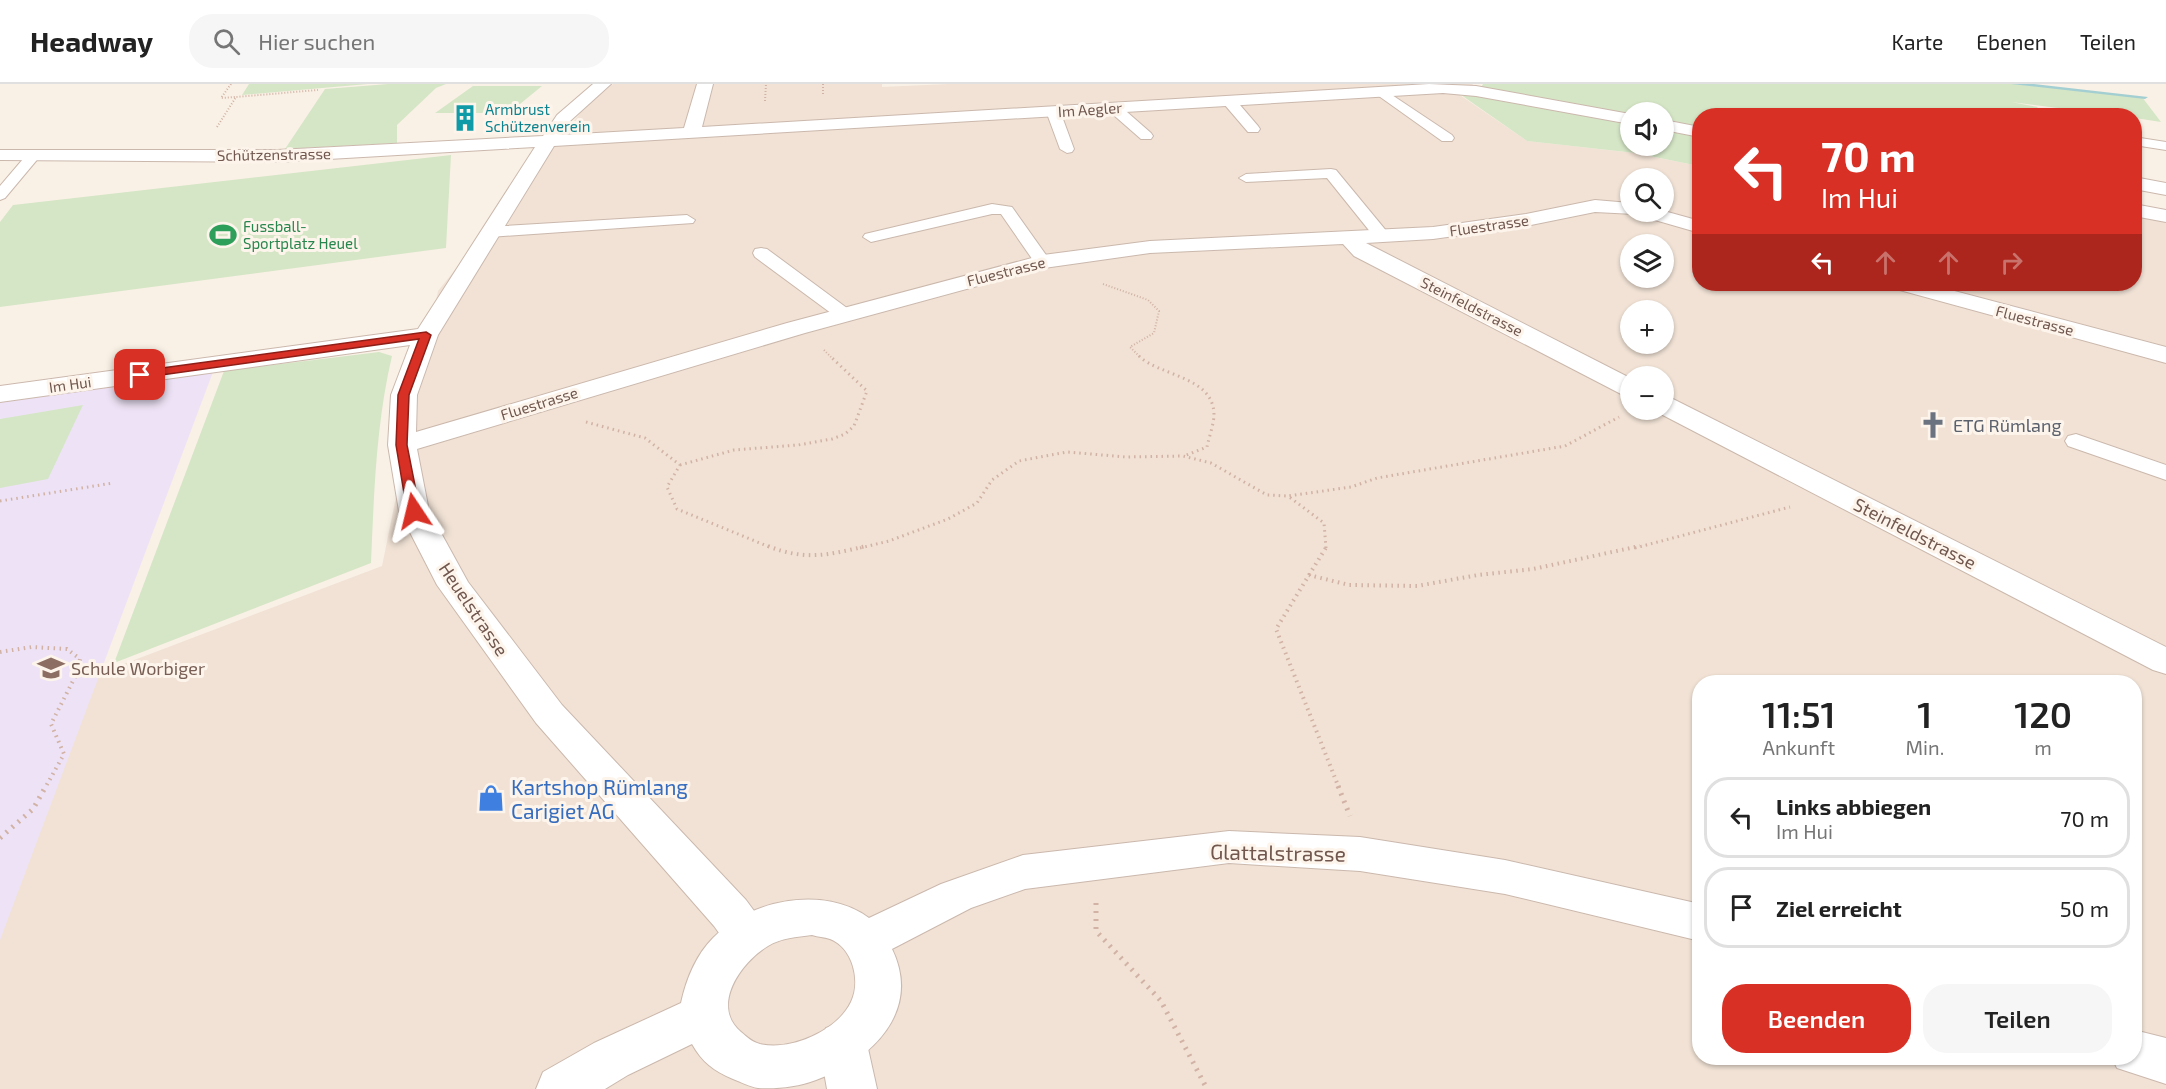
<!DOCTYPE html>
<html lang="de">
<meta charset="utf-8">
<style>
body{margin:0;font-family:"Exo 2",sans-serif;background:#f6f6f6;color:#222;height:100vh;display:flex;flex-direction:column;font-size:22px;white-space:nowrap}
*{box-sizing:border-box;margin:0}
p{font-size:20px;color:#767676}
.icon{flex:none;width:33px;height:33px;fill:none;stroke:currentColor;stroke-width:2;stroke-linecap:round;stroke-linejoin:round}
.map{position:relative;flex:1;overflow:hidden}
.sheet{position:absolute;left:1692px;top:591px;width:450px;height:390px;display:flex;flex-direction:column;background:#fff;border-radius:24px;box-shadow:0 2px 4px #0004}
.sheet>*{flex:none}
.top-card{position:absolute;left:1692px;top:24px;width:450px;height:183px;border-radius:24px;box-shadow:0 2px 4px #0004;background:#d93025;color:#fff;overflow:hidden}
.buttons{position:absolute;left:1620px;top:18px;display:grid;gap:12px}
.buttons a{display:grid;place-items:center;width:54px;height:54px;border-radius:50%;background:#fff;box-shadow:0 2px 4px #0004;font-size:30px}
.pin{position:absolute;display:grid;place-items:center;width:51px;height:51px;color:#fff;margin:-26px;border-radius:12px;box-shadow:0 3px 9px #0006}
.me{position:absolute;width:66px;margin:-33px;rotate:350deg;stroke-linejoin:round;filter:drop-shadow(0 0 4px #0008)}
.turn{display:flex;align-items:center;gap:21px;height:126px;padding:0 30px;font-size:27px}
.turn .icon{width:78px;height:78px;stroke-width:2.5}
.turn b{display:block;font-size:42px;line-height:51px}
.lanes{display:flex;align-items:center;height:57px;padding:0 30px;background:#0003;justify-content:center;gap:30px;direction:ltr}
.lanes .off{opacity:.35}
.eta{display:flex;justify-content:space-evenly;align-items:center;height:102px;text-align:center}
.eta b{font-size:36px;font-weight:600;line-height:42px}
.button{display:flex;gap:12px;margin-top:auto;padding:12px 30px}
.button a{flex:1;height:69px;border-radius:24px;background:#d93025;color:#fff;font-size:24px;font-weight:600;line-height:69px;text-align:center}
.button a+a{background:#f6f6f6;color:#222}
ul{padding:0;list-style:none}
li{display:flex;align-items:center;gap:18px;height:81px;margin:0 12px 9px;padding:0 18px;border:3px solid #e0e0e0;border-radius:24px}
li div{flex:1}
li b{display:block;font-size:22px}
li em{font-style:normal}
header{display:flex;align-items:center;gap:36px;box-sizing:border-box;height:84px;padding:0 30px;background:#fff;border-bottom:2px solid #e0e0e0}
header strong{font-size:28px}
nav{display:flex;gap:33px;margin-inline-start:auto;font-size:21px}
.search{width:420px;height:54px;background:#f6f6f6;display:flex;align-items:center;gap:15px;box-sizing:border-box;padding:0 21px;border-radius:24px;color:#767676;font-size:22px}
.map>svg:first-child{display:block}
.residential{fill:#f1e2d5;fill-rule:evenodd}
.education{fill:#eee3f6}
.green{fill:#d5e6c6;fill-rule:evenodd}
.lines{fill:none;stroke-linecap:round;stroke-linejoin:round}
.stream{fill:#a4cfd2;fill-rule:evenodd}
.service-casing{stroke:#cbb8ad;stroke-width:2}
.minor-casing{stroke:#cbb8ad;stroke-width:2}
.tertiary-casing{stroke:#cbb8ad;stroke-width:2}
.path-far3{stroke:#d1b2a4;stroke-width:2;stroke-dasharray:1 2;stroke-linecap:butt}
.path-far2{stroke:#d1b2a4;stroke-width:3;stroke-dasharray:1.5 4;stroke-linecap:butt}
.path-far1{stroke:#d1b2a4;stroke-width:4;stroke-dasharray:1.5 4.5;stroke-linecap:butt}
.path{stroke:#d1b2a4;stroke-width:5;stroke-dasharray:2 6;stroke-linecap:butt}
.service{fill:#fff;fill-rule:evenodd}
.minor{fill:#fff;fill-rule:evenodd}
.tertiary{fill:#fff;fill-rule:evenodd}
.route{fill:#d93025;stroke:#8d1f18;stroke-width:1.5}
.labels{text-anchor:middle;dominant-baseline:central;stroke-width:6;stroke-linejoin:round;paint-order:stroke}
.far-culture-label{font-size:15px;fill:#0d838f;stroke:#fdf5ec;text-anchor:start}
.far-street-label{font-size:15px;fill:#71574e;stroke:#fdf5ec}
.far-leisure-label{font-size:15px;fill:#27864d;stroke:#fdf5ec;text-anchor:start}
.worship-label{font-size:18px;fill:#5b616d;stroke:#fdf5ec;text-anchor:start}
.street-label{font-size:18px;fill:#71574e;stroke:#fdf5ec}
.education-label{font-size:18px;fill:#785e54;stroke:#fdf5ec;text-anchor:start}
.near-shop-label{font-size:21px;fill:#366cbe;stroke:#fdf5ec;text-anchor:start}
.near-street-label{font-size:21px;fill:#71574e;stroke:#fdf5ec}
</style>
<header>
<strong>Headway</strong>
<div class="search"><svg class="icon" aria-label="search" viewBox="0 0 24 24"><circle cx="10" cy="10" r="6"/><path d="M15 15l6 6"/></svg>Hier suchen</div>
<nav><a>Karte</a><a>Ebenen</a><a>Teilen</a></nav>
</header>
<div class="map">
<svg width="2166" height="1005" viewBox="0 0 2166 1005">
<rect width="100%" height="100%" fill="#faf1e6"/>
<path class="residential" d="M 613,0 L 882,0 L 882,3 L 948,0 L 1473,0 L 1471,3 L 1454,7 L 1527,57 L 1634,69 L 1699,82 L 1700,200 L 2134,200 L 2135,132 L 2166,138 L 2166,1005 L 0,1005 L 0,627 L 382,482 L 438,207 L 585,23 ZM 1630,94 L 1664,94 L 1664,128 L 1630,128 ZM 1630,160 L 1664,160 L 1664,194 L 1630,194 ZM 1630,226 L 1664,226 L 1664,260 L 1630,260 ZM 1630,292 L 1664,292 L 1664,326 L 1630,326 ZM 1700,598 L 2134,598 L 2134,974 L 1700,974 Z"/>
<path class="education" d="M 216,280 L 0,856 L 0,313 Z"/>
<path class="green" d="M 249,0 L 368,0 L 242,11 Z
M 388,0 L 446,0 L 436,4 L 397,41 L 397,59 L 285,65 L 325,5 Z
M 1483,0 L 2015,0 L 2142,13 L 2161,38 L 2135,34 L 2134,32 L 2114,31 L 2011,18 L 2038,23 L 2027,32 L 1928,32 L 1909,29 L 1907,32 L 1700,32 L 1699,82 L 1635,69 L 1527,57 L 1454,6 L 1480,5 ZM 1630,28 L 1664,28 L 1664,62 L 1630,62 Z
M 473,2 L 542,2 L 509,29 L 435,29 Z
M 451,71 L 446,164 L 0,223 L 0,138 L 13,121 Z
M 379,268 L 392,272 C 376,340 374,410 371,479 L 114,579 L 224,287 Z
M 83,321 L 48,395 L 0,404 L 0,335 Z"/>
<g class="lines">
<path class="stream" d="M 2011,0 L 2034,0 L 2148,13 L 2145,15 Z"/>
<defs>
<path id="service" d="M 1380,3 L 1452,51 L 1454,54 L 1452,57 L 1442,57 L 1376,10 L 1374,7 Z
M 1229,13 L 1234,14 L 1258,42 L 1260,45 L 1258,48 L 1248,48 L 1224,20 L 1223,17 Z
M 1114,20 L 1119,21 L 1151,49 L 1153,52 L 1151,55 L 1141,55 L 1109,27 L 1108,24 L 1109,21 Z
M 1053,23 L 1060,27 L 1074,65 L 1072,68 L 1067,69 L 1060,65 L 1046,27 Z
M 2134,53 L 2166,58 L 2166,66 L 2134,61 Z
M 34,67 L 41,71 L 5,114 L 0,116 L 0,102 L 29,68 Z
M 1331,85 L 1336,86 L 1388,149 L 1390,152 L 1388,155 L 1376,155 L 1327,94 L 1246,98 L 1239,94 L 1246,90 Z
M 992,120 L 1012,123 L 1051,178 L 1049,182 L 1037,182 L 1001,130 L 992,130 L 871,158 L 863,153 L 865,150 Z
M 687,131 L 695,136 L 693,139 L 489,153 L 481,148 L 489,143 Z
M 761,164 L 767,165 L 851,227 L 854,231 L 851,235 L 839,235 L 755,173 L 753,169 L 755,165 Z
M 2076,350 L 2166,381 L 2166,396 L 2068,362 L 2065,357 L 2068,352 Z"/>
<path id="minor" d="M 593,0 L 611,0 L 569,38 L 561,51 L 684,44 L 697,0 L 713,0 L 702,43 L 1429,0 L 1476,2 L 1630,30 L 1630,40 L 1476,12 L 1443,9 L 554,62 L 438,251 L 417,311 L 416,348 L 787,239 L 1043,171 L 1150,157 L 1433,143 L 1526,130 L 1595,116 L 1630,119 L 1630,128 L 1664,127 L 1700,137 L 1700,149 L 1634,130 L 1595,128 L 1526,142 L 1433,155 L 1366,159 L 1630,294 L 1630,312 L 1621,310 L 1354,172 L 1343,160 L 1150,169 L 1044,184 L 805,249 L 417,365 L 429,427 L 468,498 L 562,621 L 746,816 L 763,839 L 769,852 L 763,865 C 734,875 730,864 714,842 L 536,639 L 437,501 L 399,427 L 388,361 L 391,311 L 410,261 L 0,318 L 0,302 L 418,245 L 535,63 L 277,78 L 0,76 L 0,66 L 277,66 L 543,52 L 557,31 Z
M 1664,36 L 1700,43 L 1700,53 L 1664,46 Z
M 2134,93 L 2166,99 L 2166,111 L 2134,105 Z
M 2134,120 L 2166,126 L 2166,138 L 2134,132 Z
M 1893,200 L 1928,200 L 2166,263 L 2166,279 L 1896,205 Z
M 1664,313 L 1673,315 L 2166,563 L 2166,590 L 2153,586 L 1655,327 L 1664,326 Z
M 843,938 L 860,944 L 867,960 L 877,1005 L 827,1005 L 819,960 L 826,944 Z"/>
<path id="tertiary" d="M 1229,747 L 1360,753 L 1505,776 L 1700,820 L 1700,857 L 1505,810 L 1360,787 L 1229,779 L 1025,805 L 971,824 L 892,865 C 922,927 872,976 816,996 C 798,1003 777,1005 758,1004 C 750,1003 741,998 733,995 C 714,987 702,978 692,960 L 628,991 L 605,1005 L 536,1005 L 543,988 L 594,959 L 681,919 C 686,896 696,871 713,854 C 750,815 825,801 869,834 L 941,800 L 1023,771 ZM 812,851 C 818,853 824,853 830,855 C 853,864 861,897 851,918 C 837,947 791,967 760,960 C 752,958 747,953 741,948 C 710,922 741,878 768,862 C 781,854 797,853 812,851 Z
M 2134,946 L 2166,954 L 2166,1000 L 2117,984 L 2112,974 L 2134,974 Z"/>
</defs>
<use href="#service" class="service-casing"/>
<use href="#minor" class="minor-casing"/>
<use href="#tertiary" class="tertiary-casing"/>
<path class="path-far3" d="M 231,0 L 221,14 L 235,13
M 823,0 L 823,12
M 765,17 L 766,0
M 217,43 L 236,13 L 318,6
M 1103,200 L 1148,216 L 1159,227 L 1154,249 L 1130,263 L 1140,273
M 824,266 L 831,273"/>
<path class="path-far2" d="M 1139,272 C 1159,292 1213,292 1214,330 C 1214,340 1209,353 1207,363 L 1184,372
M 586,338 L 645,354 L 680,381 L 667,403 L 677,425 L 772,464
M 680,381 L 734,366 L 798,361 L 832,355 L 845,350 L 854,342 L 867,307 L 830,272
M 0,417 L 113,399
M 860,464 L 889,457 L 948,435 L 977,419 L 992,396 L 1019,377 L 1067,368 L 1126,373 L 1183,372 L 1211,379 L 1267,411 L 1288,412
M 1326,464 L 1324,439 L 1288,412 L 1351,403 L 1377,394 L 1565,362 L 1619,333
M 1635,464 L 1790,423"/>
<path class="path-far1" d="M 768,462 C 804,477 830,471 866,462
M 1309,491 L 1327,462
M 0,568 L 32,563 L 67,565 L 80,575 L 77,589 L 51,640 L 64,670 L 45,704
M 1339,704 L 1276,545 L 1309,491 L 1349,501 L 1417,502 L 1478,491 L 1533,485 L 1640,462"/>
<path class="path" d="M 1338,702 L 1350,732
M 0,754 L 33,725 L 46,702
M 1096,819 L 1096,847 L 1161,917 L 1207,1005"/>
<use href="#service" class="service"/>
<use href="#minor" class="minor"/>
<use href="#tertiary" class="tertiary"/>
</g>
<path class="route" d="M 426,248 L 431,251 L 409,311 L 407,361 L 420,427 L 414,431 L 407,427 L 396,361 L 398,311 L 419,255 L 140,294 L 135,291 L 140,287 Z"/>
<defs>
<symbol id="building-bare" viewBox="-9 -9 18 18"><path d="M-4-6H4V6H1V3H-1V6H-4ZM-2.5-4.3h1.7v1.8h-1.7ZM.8-4.3h1.7v1.8H.8ZM-2.5-1h1.7V.8h-1.7ZM.8-1h1.7V.8H.8Z" fill="#0f9aa8" stroke="#fdf5ec" stroke-width="2.5" paint-order="stroke"/></symbol>
<symbol id="stadium-bare" viewBox="-9 -9 18 18"><path d="M0-5a6.5 5 0 1 0 0 10a6.5 5 0 1 0 0-10ZM-3.5-1.8h7v3.6h-7Z" fill="#2e9e5b" stroke="#fdf5ec" stroke-width="2.5" paint-order="stroke"/></symbol>
<symbol id="church-bare" viewBox="-9 -9 18 18"><path d="M-1.2-6h2.4v3.5h3.3v2.4h-3.3V6h-2.4V-.1h-3.3v-2.4h3.3Z" fill="#6b7280" stroke="#fdf5ec" stroke-width="2.5" paint-order="stroke"/></symbol>
<symbol id="school-bare" viewBox="-9 -9 18 18"><path d="M0-5L7-2L0 1L-7-2ZM-4 1L0 2.5L4 1V4Q0 6-4 4Z" fill="#8d6e63" stroke="#fdf5ec" stroke-width="2.5" paint-order="stroke"/></symbol>
<symbol id="shop-bare" viewBox="-9 -9 18 18"><path d="M-5-2.5h2.3a2.7 3.5 0 0 1 5.4 0H5L5.5 6h-11ZM-1.5-2.5h3a1.5 2.3 0 0 0-3 0Z" fill="#3f7fe0" stroke="#fdf5ec" stroke-width="2.5" paint-order="stroke"/></symbol>
</defs>
<g fill-rule="evenodd">
<use href="#building-bare" x="446" y="15" width="38" height="38"/>
<use href="#stadium-bare" x="204" y="132" width="38" height="38"/>
<use href="#church-bare" x="1914" y="322" width="38" height="38"/>
<use href="#school-bare" x="32" y="565" width="38" height="38"/>
<use href="#shop-bare" x="472" y="695" width="38" height="38"/>
</g>
<g class="labels">
<g class="far-culture-label">
<text x="485" y="25">Armbrust<tspan x="485" dy="17">Schützenverein</tspan></text>
</g>
<g class="far-street-label">
<text transform="translate(1090 25) rotate(-4)">Im Aegler</text>
<text transform="translate(274 70) rotate(-1)">Schützenstrasse</text>
<text transform="translate(1489 141) rotate(-8)">Fluestrasse</text>
<text transform="translate(1006 187) rotate(-14)">Fluestrasse</text>
<text transform="translate(1472 222) rotate(27)">Steinfeldstrasse</text>
<text transform="translate(2035 236) rotate(15)">Fluestrasse</text>
<text transform="translate(70 300) rotate(-8)">Im Hui</text>
<text transform="translate(539 319) rotate(-17)">Fluestrasse</text>
</g>
<g class="far-leisure-label">
<text x="243" y="142">Fussball-<tspan x="243" dy="17">Sportplatz Heuel</tspan></text>
</g>
<g class="worship-label">
<text x="1953" y="341">ETG Rümlang</text>
</g>
<g class="street-label">
<text transform="translate(1915 449) rotate(27)">Steinfeldstrasse</text>
<text transform="translate(474 525) rotate(56)">Heuelstrasse</text>
</g>
<g class="education-label">
<text x="71" y="584">Schule Worbiger</text>
</g>
<g class="near-shop-label">
<text x="511" y="702">Kartshop Rümlang<tspan x="511" dy="24">Carigiet AG</tspan></text>
</g>
<g class="near-street-label">
<text transform="translate(1278 768) rotate(1)">Glattalstrasse</text>
</g>
</g>
</svg>
<div class="buttons">
<a><svg class="icon" aria-label="sound" viewBox="0 0 24 24"><path d="M4 9h4l5-4v14l-5-4H4zM17 9q2 3 0 6"/></svg></a>
<a><svg class="icon" aria-label="search" viewBox="0 0 24 24"><circle cx="10" cy="10" r="6"/><path d="M15 15l6 6"/></svg></a>
<a><svg class="icon" aria-label="layers" viewBox="0 0 24 24"><path d="M12 4l9 5-9 5-9-5zM3 14l9 5 9-5"/></svg></a>
<a>+</a>
<a>−</a>
</div>
<div class="pin" style="left:140px;top:291px;background:#d93025"><svg class="icon" aria-label="arrive" viewBox="0 0 24 24"><path d="M6 21V4h12l-3 4 3 4H6"/></svg></div>
<svg class="me" style="left:414px;top:427px" viewBox="-20 -20 40 40"><path d="M0-17L14 15 0 8-14 15z" fill="#d93025" stroke="#fff" stroke-width="4"/></svg>
<div class="top-card">
<div class="turn"><svg class="icon" aria-label="left" viewBox="0 0 24 24"><path d="M17 20v-9H6M10 6l-5 5 5 5"/></svg><div><b>70 m</b>Im Hui</div></div>
<div class="lanes"><svg class="icon" aria-label="left" viewBox="0 0 24 24"><path d="M17 20v-9H6M10 6l-5 5 5 5"/></svg><svg class="icon off" aria-label="ahead" viewBox="0 0 24 24"><path d="M12 20V5M6 11l6-6 6 6"/></svg><svg class="icon off" aria-label="ahead" viewBox="0 0 24 24"><path d="M12 20V5M6 11l6-6 6 6"/></svg><svg class="icon off" aria-label="right" viewBox="0 0 24 24"><path d="M7 20v-9h11M14 6l5 5-5 5"/></svg></div>
</div>
<section class="sheet">
<div class="eta">
<div><b>11:51</b><p>Ankunft</p></div>
<div><b>1</b><p>Min.</p></div>
<div><b>120</b><p>m</p></div>
</div>
<ul>
<li><svg class="icon" aria-label="left" viewBox="0 0 24 24"><path d="M17 20v-9H6M10 6l-5 5 5 5"/></svg><div><b>Links abbiegen</b><p>Im Hui</p></div><em>70 m</em></li>
<li><svg class="icon" aria-label="arrive" viewBox="0 0 24 24"><path d="M6 21V4h12l-3 4 3 4H6"/></svg><div><b>Ziel erreicht</b></div><em>50 m</em></li>
</ul>
<div class="button"><a>Beenden</a><a>Teilen</a></div>
</section>
</div>
